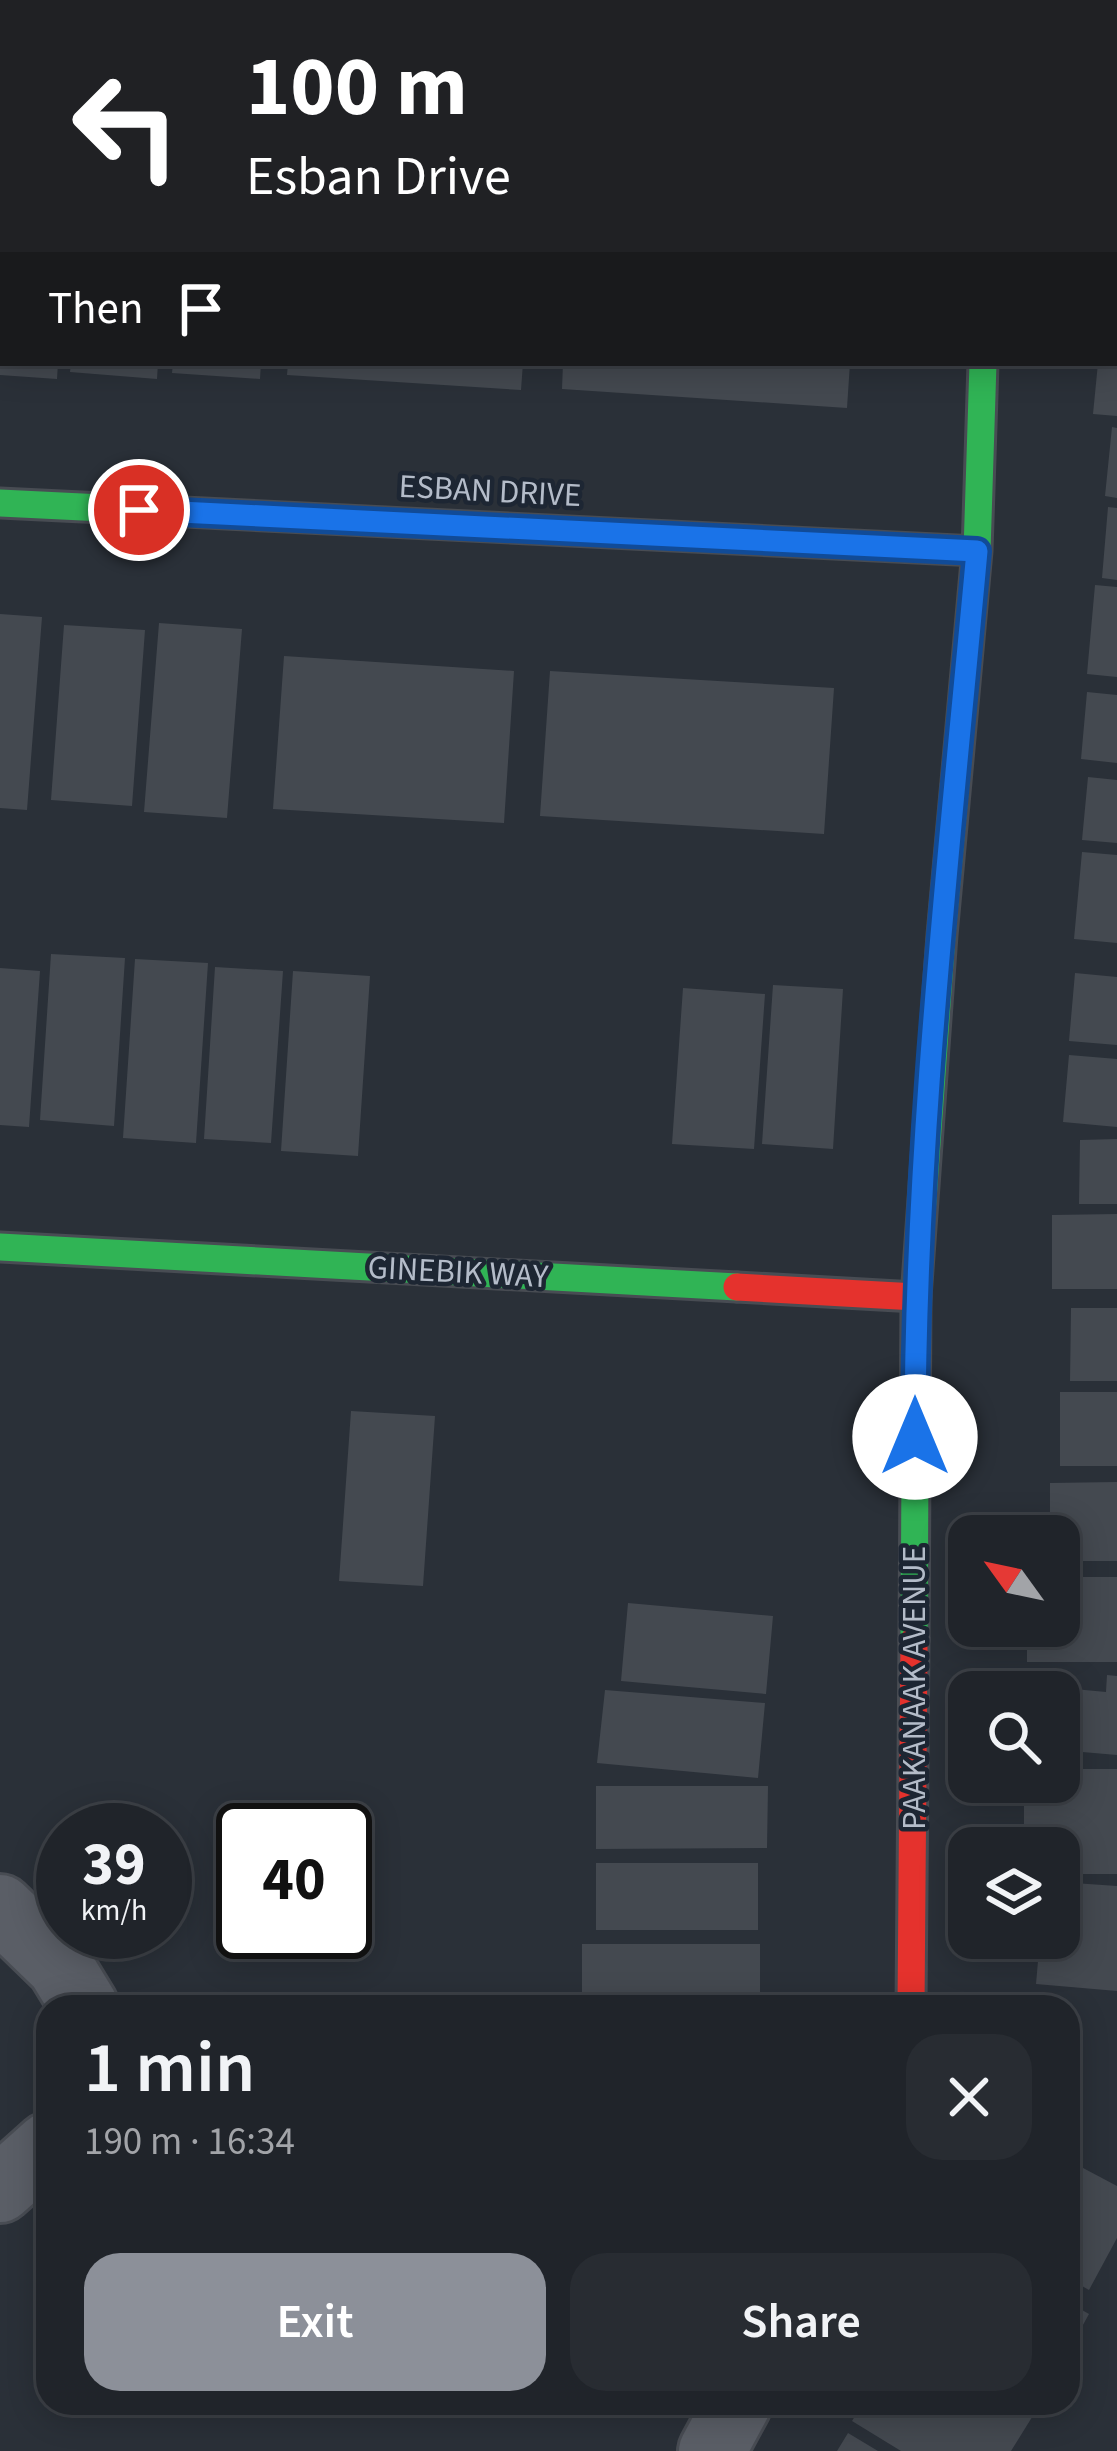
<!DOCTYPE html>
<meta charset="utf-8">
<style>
body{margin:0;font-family:"Source Sans 3",sans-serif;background:#282c32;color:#f1f3f6;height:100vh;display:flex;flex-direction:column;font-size:45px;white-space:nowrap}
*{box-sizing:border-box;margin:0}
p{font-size:39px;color:#a2a4a8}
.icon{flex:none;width:66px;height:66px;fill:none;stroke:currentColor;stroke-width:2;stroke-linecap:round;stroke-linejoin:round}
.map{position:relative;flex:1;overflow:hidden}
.panel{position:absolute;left:36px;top:1995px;width:1044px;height:420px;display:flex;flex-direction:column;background:#20242a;border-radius:36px;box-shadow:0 6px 30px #0003,0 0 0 3px #3d4147}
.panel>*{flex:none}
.hud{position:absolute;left:0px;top:0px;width:1119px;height:366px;box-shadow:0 6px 30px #0003,0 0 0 3px #3d4147;background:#202124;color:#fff;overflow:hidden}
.needle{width:78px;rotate:303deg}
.buttons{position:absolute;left:948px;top:1515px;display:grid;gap:24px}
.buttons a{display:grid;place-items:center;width:132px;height:132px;border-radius:24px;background:#20242a;box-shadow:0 6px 30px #0003,0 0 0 3px #3d4147;font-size:60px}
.speed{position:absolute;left:36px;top:1803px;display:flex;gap:24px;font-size:60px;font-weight:700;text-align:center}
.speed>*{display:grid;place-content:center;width:156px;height:156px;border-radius:50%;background:#20242a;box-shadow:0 6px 30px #0003,0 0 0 3px #3d4147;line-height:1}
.speed small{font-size:30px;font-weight:400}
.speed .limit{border:6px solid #111;border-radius:18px;background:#fff;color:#111}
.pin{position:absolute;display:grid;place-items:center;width:102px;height:102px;color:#fff;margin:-51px;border:6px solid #fff;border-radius:50%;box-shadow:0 3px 12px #0007}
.me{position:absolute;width:132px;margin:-66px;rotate:0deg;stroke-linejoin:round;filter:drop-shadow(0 0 9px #0008)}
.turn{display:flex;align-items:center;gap:42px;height:252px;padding:0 48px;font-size:54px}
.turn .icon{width:156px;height:156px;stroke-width:2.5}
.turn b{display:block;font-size:84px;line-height:102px}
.then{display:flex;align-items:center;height:114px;padding:0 48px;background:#0003;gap:24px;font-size:45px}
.round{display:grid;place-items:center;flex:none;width:126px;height:126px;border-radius:36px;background:#282c32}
.summary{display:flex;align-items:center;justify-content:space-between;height:204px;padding:0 48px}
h1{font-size:72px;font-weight:600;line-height:90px}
.action{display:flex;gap:24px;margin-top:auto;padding:24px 48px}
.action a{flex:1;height:138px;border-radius:36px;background:#8c9099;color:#fff;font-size:48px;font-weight:600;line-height:138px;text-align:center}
.action a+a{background:#282c32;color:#f1f3f6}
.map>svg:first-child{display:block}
.building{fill:#444950}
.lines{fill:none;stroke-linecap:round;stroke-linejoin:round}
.street-casing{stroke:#484c53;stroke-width:72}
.fast-casing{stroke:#484c53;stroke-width:33}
.jam-casing{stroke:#484c53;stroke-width:33}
.street{stroke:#5a5e66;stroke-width:66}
.fast{stroke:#30b455;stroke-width:27}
.jam{stroke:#e5322d;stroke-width:27}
.route-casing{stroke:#114b97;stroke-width:30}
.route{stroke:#1a73e8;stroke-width:21}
.labels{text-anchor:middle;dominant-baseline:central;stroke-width:9;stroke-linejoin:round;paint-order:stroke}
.street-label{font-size:33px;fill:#b4bcc9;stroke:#1d2633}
</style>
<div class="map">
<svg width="1117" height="2451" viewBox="0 0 1117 2451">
<rect width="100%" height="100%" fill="#2a3038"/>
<path class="building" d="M 0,363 L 58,363 L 57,379 L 0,375 Z
M 71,363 L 158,363 L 157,379 L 70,372 Z
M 173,363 L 261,363 L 260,379 L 172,373 Z
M 288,363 L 523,363 L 521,390 L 287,375 Z
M 563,363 L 850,363 L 847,408 L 562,389 Z
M 1098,363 L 1117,363 L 1117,416 L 1093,414 Z
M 1112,427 L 1117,428 L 1117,498 L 1105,496 Z
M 1108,507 L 1117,508 L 1117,580 L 1102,578 Z
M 1095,585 L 1117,587 L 1117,677 L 1087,674 Z
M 0,614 L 42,617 L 27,810 L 0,808 Z
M 159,623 L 242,629 L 227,818 L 144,812 Z
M 64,625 L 145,630 L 132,806 L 51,800 Z
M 284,656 L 514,671 L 504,823 L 273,809 Z
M 550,671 L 834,688 L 824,834 L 540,816 Z
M 1087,692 L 1117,695 L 1117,763 L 1081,759 Z
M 1088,777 L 1117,780 L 1117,843 L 1082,840 Z
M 1082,852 L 1117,855 L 1117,943 L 1074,939 Z
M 51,954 L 125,958 L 114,1126 L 40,1120 Z
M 135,959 L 208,963 L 196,1143 L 123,1138 Z
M 215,967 L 283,971 L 271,1143 L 204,1139 Z
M 0,968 L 40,971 L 29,1127 L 0,1125 Z
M 293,971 L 370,976 L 358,1156 L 281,1151 Z
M 1075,973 L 1117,977 L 1117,1045 L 1069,1041 Z
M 773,985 L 843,989 L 833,1149 L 762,1144 Z
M 683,988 L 765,994 L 754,1149 L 672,1144 Z
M 1069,1055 L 1117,1059 L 1117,1127 L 1063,1122 Z
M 1117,1139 L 1117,1204 L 1079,1204 L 1080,1140 Z
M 1117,1214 L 1117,1289 L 1052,1289 L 1052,1215 Z
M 1071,1308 L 1117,1308 L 1117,1381 L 1070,1381 Z
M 1060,1392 L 1117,1392 L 1117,1466 L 1060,1466 Z
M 351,1411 L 435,1416 L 423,1586 L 339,1581 Z
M 1117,1482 L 1117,1561 L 1059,1561 L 1059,1536 L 1050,1536 L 1050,1483 Z
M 1059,1577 L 1117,1577 L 1117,1662 L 1027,1662 L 1027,1626 L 1059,1626 Z
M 628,1603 L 773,1616 L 766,1694 L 621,1681 Z
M 1107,1675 L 1117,1676 L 1117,1755 L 1059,1750 L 1059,1692 L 1053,1692 L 1053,1687 L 1106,1692 Z
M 605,1690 L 765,1703 L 758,1778 L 597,1763 Z
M 1059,1769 L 1117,1769 L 1117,1874 L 1059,1874 L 1059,1848 L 1024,1848 L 1024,1782 L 1059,1782 Z
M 596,1786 L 768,1786 L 767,1848 L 596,1849 Z
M 596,1863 L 758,1863 L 758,1930 L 596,1930 Z
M 1059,1882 L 1117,1886 L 1117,1991 L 1036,1984 L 1040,1938 L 1059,1938 Z
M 582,1944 L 760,1944 L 760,2007 L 582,2007 Z
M 1068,2160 L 1117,2186 L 1117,2238 L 1089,2290 L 1068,2278 Z
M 1068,2302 L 1089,2314 L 1068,2352 Z
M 863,2403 L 1017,2403 L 1034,2414 L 1011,2451 L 901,2451 L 852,2421 Z
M 848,2433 L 878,2451 L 837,2451 Z"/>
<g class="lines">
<defs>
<path id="street" d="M 994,3 L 994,0
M 0,1908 L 60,1966 L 85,2007
M 0,2189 L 48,2146
M 712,2451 L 738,2403"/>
<path id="fast" d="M 0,503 L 977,551
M 0,1247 L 737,1287
M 914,1640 L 916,1297 L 942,935 L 977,551 L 983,363"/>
<path id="jam" d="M 737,1287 L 916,1297
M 911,2007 L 914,1640"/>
</defs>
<use href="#street" class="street-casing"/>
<use href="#fast" class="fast-casing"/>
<use href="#jam" class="jam-casing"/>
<use href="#street" class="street"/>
<use href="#fast" class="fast"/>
<use href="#jam" class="jam"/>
</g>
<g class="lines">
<defs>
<path id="route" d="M 139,510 L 977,551 C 950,846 915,1141 915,1437"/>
</defs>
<use href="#route" class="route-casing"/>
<use href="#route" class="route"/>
</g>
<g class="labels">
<g class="street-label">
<text transform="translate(490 491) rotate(3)">ESBAN DRIVE</text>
<text transform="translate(458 1272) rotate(3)">GINEBIK WAY</text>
<text transform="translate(914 1688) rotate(-90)">PAAKANAAK AVENUE</text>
</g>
</g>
</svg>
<div class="buttons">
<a><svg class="needle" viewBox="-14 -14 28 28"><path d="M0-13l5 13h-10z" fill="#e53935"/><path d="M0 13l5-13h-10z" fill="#a2a4a8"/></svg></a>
<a><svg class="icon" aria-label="search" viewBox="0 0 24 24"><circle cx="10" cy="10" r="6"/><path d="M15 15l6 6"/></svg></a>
<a><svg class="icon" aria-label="layers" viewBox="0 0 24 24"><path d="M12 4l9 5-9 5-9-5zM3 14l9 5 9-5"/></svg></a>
</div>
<div class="speed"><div>39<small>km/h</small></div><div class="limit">40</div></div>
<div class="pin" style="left:139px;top:510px;background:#d93025"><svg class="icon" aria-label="arrive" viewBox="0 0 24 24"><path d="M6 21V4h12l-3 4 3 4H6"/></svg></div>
<svg class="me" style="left:915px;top:1437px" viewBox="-20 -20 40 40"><circle r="19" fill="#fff"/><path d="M0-13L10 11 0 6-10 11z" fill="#1a73e8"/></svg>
<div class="hud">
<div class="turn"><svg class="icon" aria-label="left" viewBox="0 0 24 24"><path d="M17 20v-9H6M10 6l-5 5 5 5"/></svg><div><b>100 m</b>Esban Drive</div></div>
<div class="then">Then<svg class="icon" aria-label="arrive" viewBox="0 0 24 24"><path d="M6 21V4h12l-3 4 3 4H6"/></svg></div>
</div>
<section class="panel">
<div class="summary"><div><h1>1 min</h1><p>190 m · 16:34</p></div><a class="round"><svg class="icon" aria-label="close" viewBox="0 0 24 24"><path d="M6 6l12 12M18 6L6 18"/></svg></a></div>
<div class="action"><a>Exit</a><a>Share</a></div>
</section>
</div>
